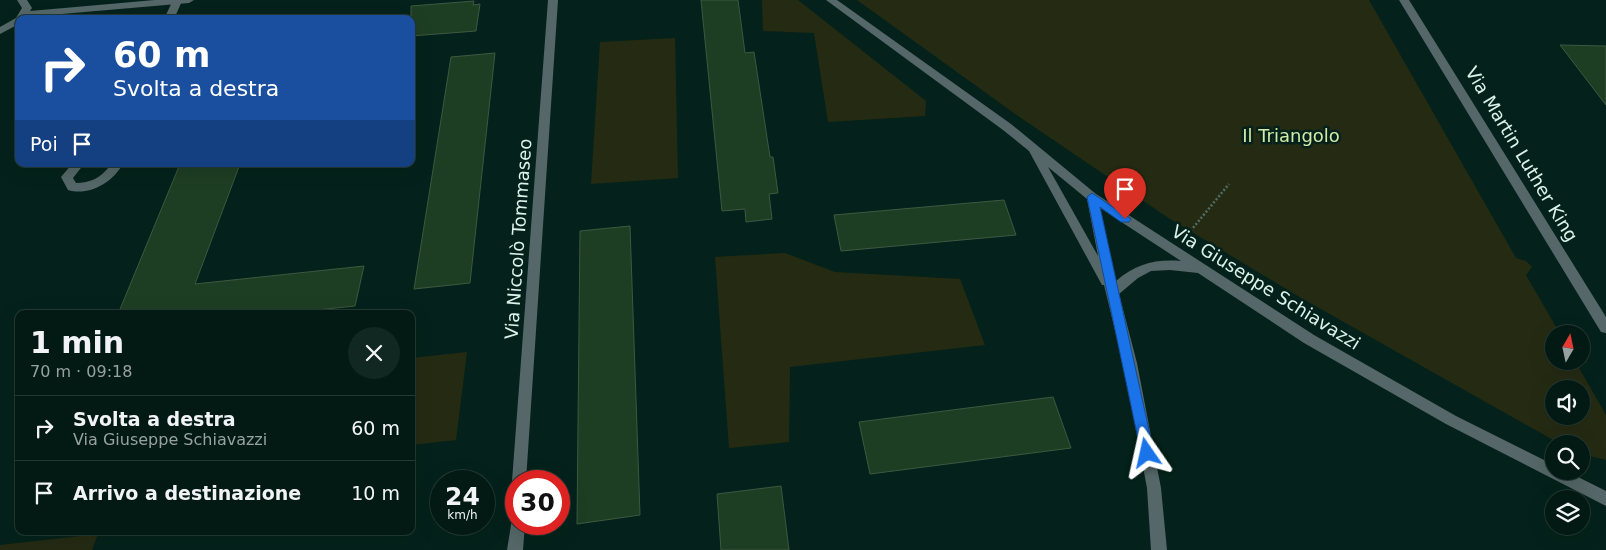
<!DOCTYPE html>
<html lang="it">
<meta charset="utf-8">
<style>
body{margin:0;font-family:"DejaVu Sans",sans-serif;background:#112722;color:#f1f3f6;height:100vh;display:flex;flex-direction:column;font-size:19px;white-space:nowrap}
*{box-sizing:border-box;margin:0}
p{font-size:16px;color:#97a1a0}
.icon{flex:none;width:28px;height:28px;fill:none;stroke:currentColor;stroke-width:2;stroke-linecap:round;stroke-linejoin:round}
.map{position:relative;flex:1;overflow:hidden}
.sheet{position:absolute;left:15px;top:310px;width:400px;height:225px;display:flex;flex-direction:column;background:#031a14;border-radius:10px;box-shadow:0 5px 20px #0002,0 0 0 1px #243834}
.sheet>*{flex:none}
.top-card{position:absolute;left:15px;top:15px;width:400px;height:152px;border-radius:10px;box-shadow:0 5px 20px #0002,0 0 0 1px #243834;background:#1a4fa0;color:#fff;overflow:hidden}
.needle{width:32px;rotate:9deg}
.tools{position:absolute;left:1545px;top:325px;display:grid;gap:10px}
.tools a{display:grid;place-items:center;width:45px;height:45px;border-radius:50%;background:#031a14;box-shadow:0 5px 20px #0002,0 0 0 1px #243834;font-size:25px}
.speed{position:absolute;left:430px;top:470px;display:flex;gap:10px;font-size:25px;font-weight:700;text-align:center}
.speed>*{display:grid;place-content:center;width:65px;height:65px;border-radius:50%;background:#031a14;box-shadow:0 5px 20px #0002,0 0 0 1px #243834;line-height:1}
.speed small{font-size:12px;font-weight:400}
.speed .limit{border:8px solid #d22;background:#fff;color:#111}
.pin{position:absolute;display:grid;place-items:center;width:42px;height:42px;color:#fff;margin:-51px -21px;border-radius:50% 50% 50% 0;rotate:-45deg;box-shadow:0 0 5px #0007}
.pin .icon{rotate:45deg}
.me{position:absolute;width:55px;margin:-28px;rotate:349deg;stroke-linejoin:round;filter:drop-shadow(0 0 4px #0008)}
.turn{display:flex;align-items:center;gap:18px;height:105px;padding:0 15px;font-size:22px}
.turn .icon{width:65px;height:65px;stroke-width:2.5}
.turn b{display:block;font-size:35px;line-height:42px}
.then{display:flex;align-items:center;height:48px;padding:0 15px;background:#0003;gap:10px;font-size:19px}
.round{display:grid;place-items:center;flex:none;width:52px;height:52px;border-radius:26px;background:#112722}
.headline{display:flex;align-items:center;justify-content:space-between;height:85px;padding:0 15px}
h1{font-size:30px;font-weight:700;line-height:38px}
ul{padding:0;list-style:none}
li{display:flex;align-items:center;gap:15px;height:65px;padding:0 15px;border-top:1px solid #243834}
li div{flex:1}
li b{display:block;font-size:19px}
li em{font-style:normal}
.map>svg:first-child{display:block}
.green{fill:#252b13;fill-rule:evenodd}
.building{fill:#1e3e23;stroke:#3e5841}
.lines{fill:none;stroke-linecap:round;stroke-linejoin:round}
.path{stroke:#536d66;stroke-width:2.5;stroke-dasharray:2 2;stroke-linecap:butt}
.service{fill:#556768;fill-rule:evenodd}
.minor{fill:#556768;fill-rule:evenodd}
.route{fill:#1a73e8;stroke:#114b97}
.labels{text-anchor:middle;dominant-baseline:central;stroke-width:5;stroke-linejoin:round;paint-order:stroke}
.park-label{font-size:18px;fill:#d5e9a5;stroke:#04221b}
.street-label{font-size:18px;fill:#ddf2eb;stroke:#04221b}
</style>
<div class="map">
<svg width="1606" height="550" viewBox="0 0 1606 550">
<rect width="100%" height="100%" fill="#04221b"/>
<path class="green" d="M 762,0 L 798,0 L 926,101 L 925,116 L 828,122 L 814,33 L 763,31 Z
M 857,0 L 1369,0 L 1516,258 L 1526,261 L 1532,267 L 1526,275 L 1560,334 L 1554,334 L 1554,361 L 1575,361 L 1606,415 L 1606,460 L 1581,454 L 1581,444 L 1560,444 L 1539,432 L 1296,295 L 1167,217 L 1018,116 ZM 1554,389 L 1581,389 L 1581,416 L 1554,416 Z
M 675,38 L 678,178 L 591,184 L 600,42 Z
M 785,253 L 835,272 L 960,279 L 985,345 L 790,367 L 789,442 L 729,448 L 715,257 Z
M 467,352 L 456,440 L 411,445 L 411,358 Z
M 98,534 L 92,550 L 0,550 L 0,545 Z"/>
<path class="building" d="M 701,0 L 738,0 L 745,53 L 754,52 L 770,157 L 773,157 L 778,193 L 769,194 L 772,219 L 746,222 L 745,209 L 722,211 Z
M 474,1 L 473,5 L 480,4 L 476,31 L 411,36 L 411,6 Z
M 1560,45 L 1606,46 L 1606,105 Z
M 495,53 L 470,283 L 414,289 L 451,57 Z
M 180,164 L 240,164 L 195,284 L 364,266 L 355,306 L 278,314 L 118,314 Z
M 1004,200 L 1016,235 L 841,251 L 834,215 Z
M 630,226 L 640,515 L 577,524 L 580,231 Z
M 1053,397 L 1071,448 L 870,474 L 859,422 Z
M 781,486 L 789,550 L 721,550 L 717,494 Z"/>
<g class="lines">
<path class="path" d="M 1188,234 L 1229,184"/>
<path class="service" d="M 173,0 L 182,1 L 174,19 L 164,19 Z
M 72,164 L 84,164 L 73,178 L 76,183 C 90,183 100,178 109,167 L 107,164 L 119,164 L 121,167 C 110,184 88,196 68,190 L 61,177 Z"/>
<path class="minor" d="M 17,0 L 27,0 L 32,8 L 30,11 L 155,0 L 194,0 L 189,3 L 27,17 L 19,19 L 19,24 L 0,34 L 0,27 L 16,18 L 22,8 Z
M 548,0 L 558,0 L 526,481 L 516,481 L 516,487 L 512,481 Z
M 826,0 L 837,0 L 1011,124 L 1096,194 L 1314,335 L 1456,416 L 1554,465 L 1554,471 L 1566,471 L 1606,491 L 1606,506 L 1446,424 L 1304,343 L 1198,273 L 1170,270 L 1151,271 L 1138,278 L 1119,294 L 1137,363 L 1161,488 L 1167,550 L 1151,550 L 1147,488 L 1123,363 L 1104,285 L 1102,285 L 1029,151 L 1003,130 ZM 1048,167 L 1087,199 L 1098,256 ZM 1100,208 L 1181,261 C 1155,259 1136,264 1116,281 Z
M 1399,0 L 1409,0 L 1606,317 L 1606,333 L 1601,332 Z
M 516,517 L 516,524 L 525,524 L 523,550 L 507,550 L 512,519 Z"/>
</g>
<path class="route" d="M 1092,193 L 1131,219 L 1129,222 L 1121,222 L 1100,207 L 1154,453 L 1152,457 L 1147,459 L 1143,457 L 1141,453 L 1087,197 Z"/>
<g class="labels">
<g class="park-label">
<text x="1291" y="135">Il Triangolo</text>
</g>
<g class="street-label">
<text transform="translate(1522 154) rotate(59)">Via Martin Luther King</text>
<text transform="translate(518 239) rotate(-86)">Via Niccolò Tommaseo</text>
<text transform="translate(1266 287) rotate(32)">Via Giuseppe Schiavazzi</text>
</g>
</g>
</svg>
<div class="tools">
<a><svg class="needle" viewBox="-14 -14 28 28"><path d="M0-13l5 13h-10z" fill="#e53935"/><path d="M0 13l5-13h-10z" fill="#97a1a0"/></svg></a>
<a><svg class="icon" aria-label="sound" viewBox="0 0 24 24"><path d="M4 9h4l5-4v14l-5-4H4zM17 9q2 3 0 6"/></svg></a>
<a><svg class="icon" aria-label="search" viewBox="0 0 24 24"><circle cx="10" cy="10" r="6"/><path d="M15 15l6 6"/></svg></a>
<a><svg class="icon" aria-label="layers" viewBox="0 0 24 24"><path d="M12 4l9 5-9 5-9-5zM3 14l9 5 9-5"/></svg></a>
</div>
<div class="speed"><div>24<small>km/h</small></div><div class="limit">30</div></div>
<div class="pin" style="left:1125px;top:219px;background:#d93025"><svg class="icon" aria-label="arrive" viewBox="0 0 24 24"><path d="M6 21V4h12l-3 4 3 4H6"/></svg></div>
<svg class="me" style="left:1147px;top:453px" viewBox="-20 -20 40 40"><path d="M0-17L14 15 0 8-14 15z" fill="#1a73e8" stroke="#fff" stroke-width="4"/></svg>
<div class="top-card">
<div class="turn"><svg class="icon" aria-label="right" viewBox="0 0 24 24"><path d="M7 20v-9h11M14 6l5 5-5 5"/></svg><div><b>60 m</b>Svolta a destra</div></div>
<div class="then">Poi<svg class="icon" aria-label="arrive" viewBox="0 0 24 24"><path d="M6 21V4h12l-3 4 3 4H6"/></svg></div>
</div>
<section class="sheet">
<div class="headline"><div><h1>1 min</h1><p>70 m · 09:18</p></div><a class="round"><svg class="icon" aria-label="close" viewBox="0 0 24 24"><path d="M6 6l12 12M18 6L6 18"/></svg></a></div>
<ul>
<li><svg class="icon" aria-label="right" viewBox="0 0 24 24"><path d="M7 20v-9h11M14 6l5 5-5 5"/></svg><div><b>Svolta a destra</b><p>Via Giuseppe Schiavazzi</p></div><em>60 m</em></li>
<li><svg class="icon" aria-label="arrive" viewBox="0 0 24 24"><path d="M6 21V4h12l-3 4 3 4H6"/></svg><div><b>Arrivo a destinazione</b></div><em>10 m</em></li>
</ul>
</section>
</div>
